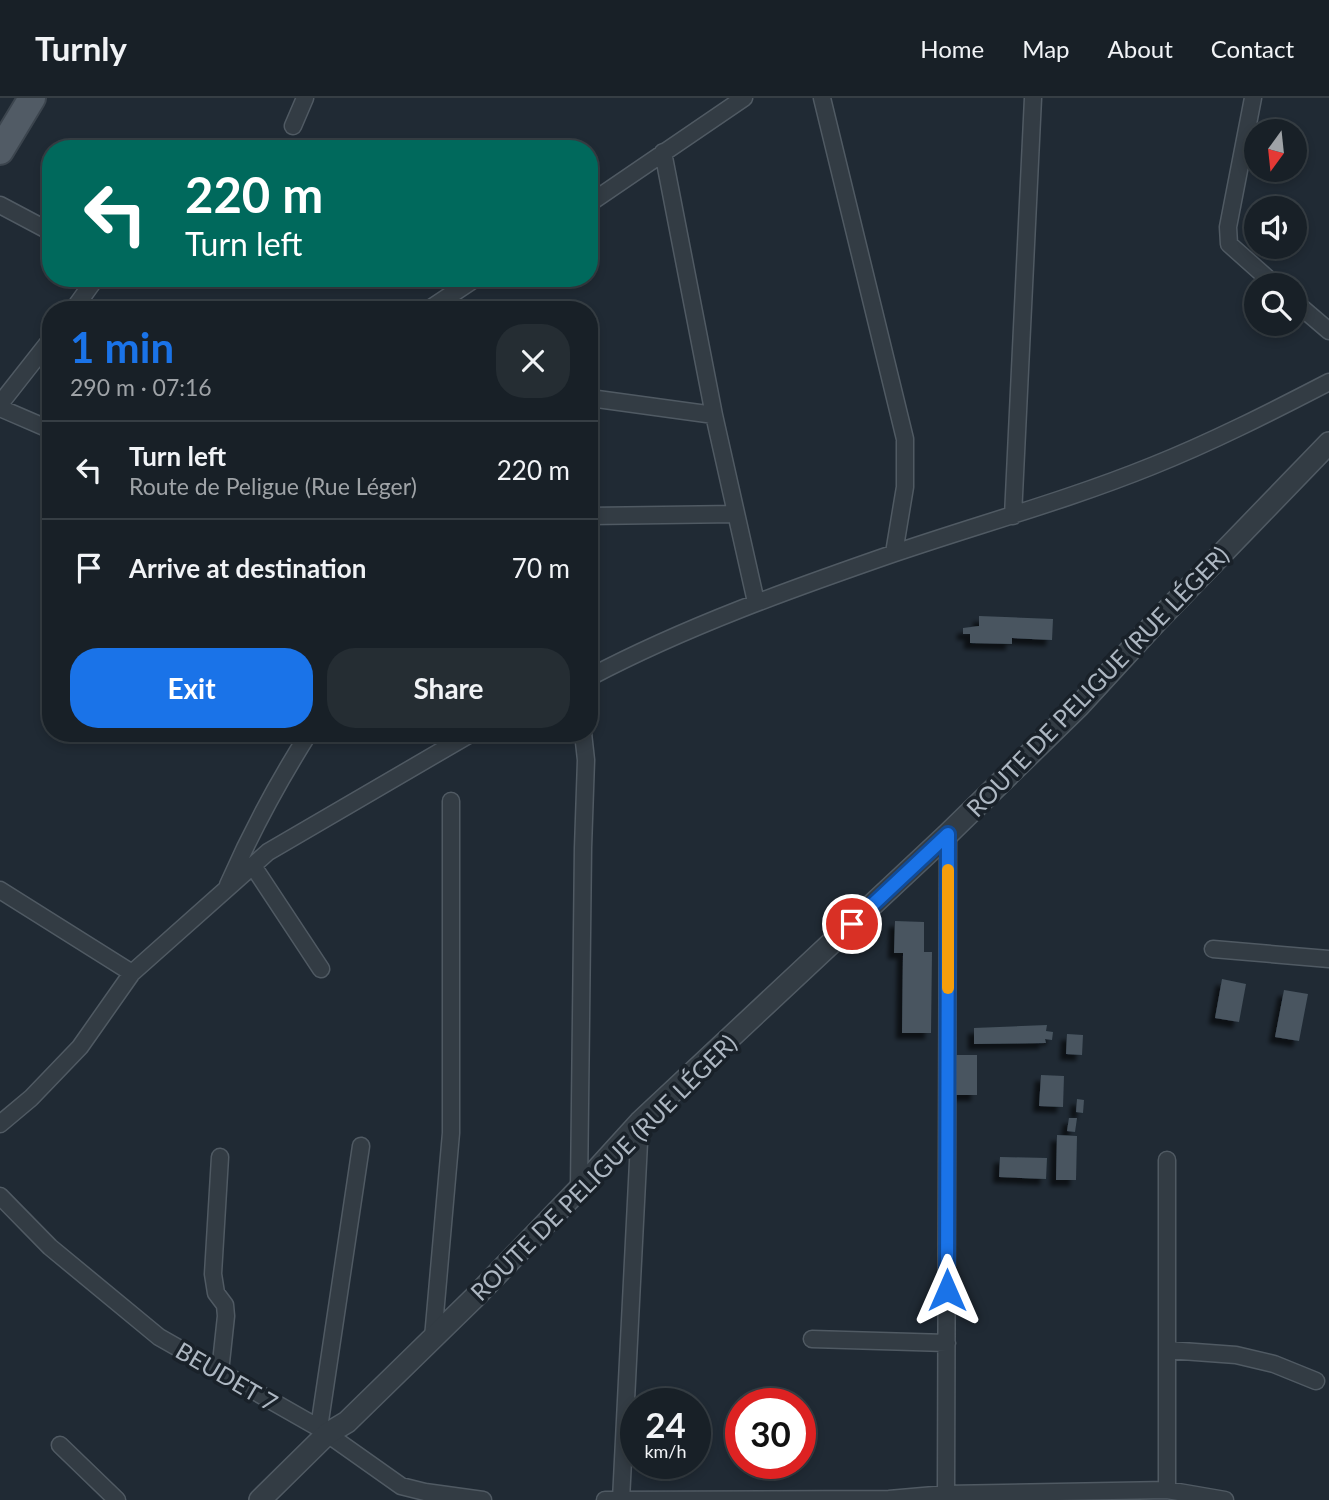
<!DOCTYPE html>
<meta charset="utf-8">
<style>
body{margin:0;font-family:Lato,sans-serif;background:#252d33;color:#f1f3f6;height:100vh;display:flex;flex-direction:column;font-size:26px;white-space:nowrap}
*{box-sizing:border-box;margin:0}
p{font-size:23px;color:#9fa3a7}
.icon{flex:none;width:38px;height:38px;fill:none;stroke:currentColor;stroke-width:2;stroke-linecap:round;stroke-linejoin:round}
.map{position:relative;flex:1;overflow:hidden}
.panel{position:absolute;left:42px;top:203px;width:556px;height:441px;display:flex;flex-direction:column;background:#182027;border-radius:28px;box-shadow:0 4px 10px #0003,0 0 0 2px #363e44}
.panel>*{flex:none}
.top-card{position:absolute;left:42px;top:42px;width:556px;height:147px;border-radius:28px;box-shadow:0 4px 10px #0003,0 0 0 2px #363e44;background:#00695c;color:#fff;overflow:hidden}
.needle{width:46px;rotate:195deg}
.buttons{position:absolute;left:1244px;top:21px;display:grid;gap:14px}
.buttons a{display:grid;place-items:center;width:63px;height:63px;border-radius:50%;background:#182027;box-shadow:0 4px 10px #0003,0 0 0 2px #363e44;font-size:35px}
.speed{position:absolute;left:620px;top:1290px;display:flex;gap:14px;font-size:35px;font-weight:700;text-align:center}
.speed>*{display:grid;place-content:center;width:91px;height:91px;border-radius:50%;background:#182027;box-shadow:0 4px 10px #0003,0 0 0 2px #363e44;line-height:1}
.speed small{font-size:18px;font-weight:400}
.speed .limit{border:10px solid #d22;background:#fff;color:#111}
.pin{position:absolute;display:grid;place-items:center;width:60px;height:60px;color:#fff;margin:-30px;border:4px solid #fff;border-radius:50%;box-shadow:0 2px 7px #0007}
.me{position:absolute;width:77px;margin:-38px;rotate:0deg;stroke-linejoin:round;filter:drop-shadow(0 0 5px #0008)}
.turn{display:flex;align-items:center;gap:24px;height:147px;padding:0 28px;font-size:32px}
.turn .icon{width:91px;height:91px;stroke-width:2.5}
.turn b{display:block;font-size:49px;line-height:60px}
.round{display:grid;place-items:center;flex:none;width:74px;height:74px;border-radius:28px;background:#252d33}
.head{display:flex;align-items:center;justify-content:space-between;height:119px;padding:0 28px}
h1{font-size:42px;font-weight:700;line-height:52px;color:#1a73e8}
.button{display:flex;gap:14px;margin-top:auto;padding:14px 28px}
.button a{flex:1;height:80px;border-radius:28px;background:#1a73e8;color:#fff;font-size:28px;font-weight:700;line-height:80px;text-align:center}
.button a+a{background:#252d33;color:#f1f3f6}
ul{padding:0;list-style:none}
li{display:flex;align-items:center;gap:21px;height:98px;padding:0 28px;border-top:2px solid #363e44}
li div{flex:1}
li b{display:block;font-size:26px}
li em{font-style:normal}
header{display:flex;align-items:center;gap:42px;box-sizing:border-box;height:98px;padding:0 35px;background:#182027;border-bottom:2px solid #363e44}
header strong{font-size:33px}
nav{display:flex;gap:38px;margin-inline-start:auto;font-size:24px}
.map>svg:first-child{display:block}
.building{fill:#485560;filter:url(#shadow)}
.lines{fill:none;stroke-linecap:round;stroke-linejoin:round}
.minor-casing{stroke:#505a63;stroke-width:19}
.tertiary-casing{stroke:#505a63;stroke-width:24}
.primary-casing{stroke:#3c454e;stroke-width:30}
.minor{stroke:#333c44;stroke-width:16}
.tertiary{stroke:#333c44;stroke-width:21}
.primary{stroke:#515b65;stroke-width:26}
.route-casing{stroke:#114b97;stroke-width:18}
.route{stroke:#1a73e8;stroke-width:12}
.slow{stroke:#f59e0b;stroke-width:12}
.labels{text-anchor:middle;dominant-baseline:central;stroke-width:7;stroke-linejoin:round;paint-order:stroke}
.street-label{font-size:24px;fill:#adb7c2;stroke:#192129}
</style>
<header>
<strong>Turnly</strong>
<nav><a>Home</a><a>Map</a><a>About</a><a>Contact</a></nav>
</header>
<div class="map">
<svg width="1329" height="1402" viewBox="0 0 1329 1402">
<defs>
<filter id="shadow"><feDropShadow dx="-6" dy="6" stdDeviation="2" flood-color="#0009"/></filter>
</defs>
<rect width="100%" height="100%" fill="#202a34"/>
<path class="building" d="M 979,518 L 1053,521 L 1052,542 L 1012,540 L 1012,546 L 970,545 L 970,536 L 963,536 L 963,530 L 979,528 Z
M 895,823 L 924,824 L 924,854 L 932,854 L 931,935 L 902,935 L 903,855 L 894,855 Z
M 1222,881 L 1246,886 L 1239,924 L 1215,920 Z
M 1284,892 L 1308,896 L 1299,943 L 1275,939 Z
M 1047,927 L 1046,933 L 1053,934 L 1052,942 L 1045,941 L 1046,945 L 974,946 L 974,930 Z
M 1067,936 L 1083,937 L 1082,957 L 1066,956 Z
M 956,957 L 977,957 L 977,997 L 956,997 Z
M 1041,977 L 1064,978 L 1063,1009 L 1039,1008 Z
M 1077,1001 L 1084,1002 L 1083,1015 L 1076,1014 Z
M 1069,1020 L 1077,1020 L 1075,1034 L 1067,1033 Z
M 1057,1037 L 1077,1038 L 1076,1082 L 1056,1082 Z
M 1000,1059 L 1047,1060 L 1046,1081 L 999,1079 Z"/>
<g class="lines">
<defs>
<path id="minor" d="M 822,0 L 905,341 L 905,389 L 894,455
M 1253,0 L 1228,129 L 1229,146 L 1275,187
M 293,28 L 305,0
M 663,54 L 714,317 L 756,504
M 590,105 L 744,0
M 0,107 L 51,134
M 1295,204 L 1329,233
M 73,212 L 96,180
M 428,212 L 476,180
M 590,300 L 714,317
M 0,306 L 51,241
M 0,310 L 51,332
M 590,418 L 736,416
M 1013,418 L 1033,0
M 590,579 C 687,528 791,491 895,455 C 980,426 1068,402 1152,368 C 1212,344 1271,314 1329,284
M 253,768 L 321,871
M 228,787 C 251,734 278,684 309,635
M 0,792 L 132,875
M 1213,851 L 1329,861
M 0,1026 L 31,1000 L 80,949 L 132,875 L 268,754 L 472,635
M 1167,1062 L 1167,1392
M 579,1091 L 583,750 L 586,662 L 583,635
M 0,1098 L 50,1149 L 159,1239 L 319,1330 L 401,1388 L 425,1394 L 483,1402
M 433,1240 L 451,1035 L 451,703
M 812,1241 L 947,1245
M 1168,1252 L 1236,1257 L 1274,1266 L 1316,1283
M 220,1274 L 226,1218 L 225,1207 L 216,1195 L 213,1176 L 220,1059
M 319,1330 L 361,1048
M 60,1347 L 117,1402
M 946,1396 L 948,736
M 605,1402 L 889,1401 L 946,1396 L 1167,1392 L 1225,1402
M 621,1402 L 640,1024"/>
<path id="tertiary" d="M 260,1402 L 327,1336 L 347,1324 L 474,1200 L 579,1091 L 640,1024 L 948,736 L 1079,608 L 1158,522 L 1329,345"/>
<path id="primary" d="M 0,53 L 32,0"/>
</defs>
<use href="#minor" class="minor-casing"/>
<use href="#tertiary" class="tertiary-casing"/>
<use href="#primary" class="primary-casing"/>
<use href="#minor" class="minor"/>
<use href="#tertiary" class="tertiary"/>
<use href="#primary" class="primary"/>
</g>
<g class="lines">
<defs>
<path id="route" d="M 852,826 L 948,736 L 947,1192"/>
</defs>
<use href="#route" class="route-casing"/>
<use href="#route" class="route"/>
<path class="slow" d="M 948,890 L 948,772"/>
</g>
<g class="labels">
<g class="street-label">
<text transform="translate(1097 583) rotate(-46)">ROUTE DE PELIGUE (RUE LÉGER)</text>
<text transform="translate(603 1069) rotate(-45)">ROUTE DE PELIGUE (RUE LÉGER)</text>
<text transform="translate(227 1278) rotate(30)">BEUDET 7</text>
</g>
</g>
</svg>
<div class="buttons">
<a><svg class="needle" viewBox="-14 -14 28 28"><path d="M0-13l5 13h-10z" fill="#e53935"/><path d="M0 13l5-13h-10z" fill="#9fa3a7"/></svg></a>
<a><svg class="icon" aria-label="sound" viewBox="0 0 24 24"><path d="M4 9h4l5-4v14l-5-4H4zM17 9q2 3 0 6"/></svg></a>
<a><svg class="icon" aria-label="search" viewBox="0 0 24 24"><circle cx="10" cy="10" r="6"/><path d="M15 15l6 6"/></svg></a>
</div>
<div class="speed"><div>24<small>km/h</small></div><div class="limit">30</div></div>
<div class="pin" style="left:852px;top:826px;background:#d93025"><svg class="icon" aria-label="arrive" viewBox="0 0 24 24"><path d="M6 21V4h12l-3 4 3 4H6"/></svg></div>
<svg class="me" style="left:947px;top:1192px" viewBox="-20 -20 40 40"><path d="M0-17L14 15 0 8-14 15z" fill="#1a73e8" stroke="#fff" stroke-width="4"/></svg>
<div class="top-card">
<div class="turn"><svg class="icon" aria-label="left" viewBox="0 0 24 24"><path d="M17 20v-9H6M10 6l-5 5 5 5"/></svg><div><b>220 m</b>Turn left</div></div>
</div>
<section class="panel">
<div class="head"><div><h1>1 min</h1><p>290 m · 07:16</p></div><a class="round"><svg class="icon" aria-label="close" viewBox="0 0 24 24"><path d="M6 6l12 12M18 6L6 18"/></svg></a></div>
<ul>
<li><svg class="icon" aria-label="left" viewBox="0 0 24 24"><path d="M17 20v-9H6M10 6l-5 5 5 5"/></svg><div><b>Turn left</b><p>Route de Peligue (Rue Léger)</p></div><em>220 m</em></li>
<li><svg class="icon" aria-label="arrive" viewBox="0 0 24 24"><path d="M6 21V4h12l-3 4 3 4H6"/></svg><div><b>Arrive at destination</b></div><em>70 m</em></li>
</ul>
<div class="button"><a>Exit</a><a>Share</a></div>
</section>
</div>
